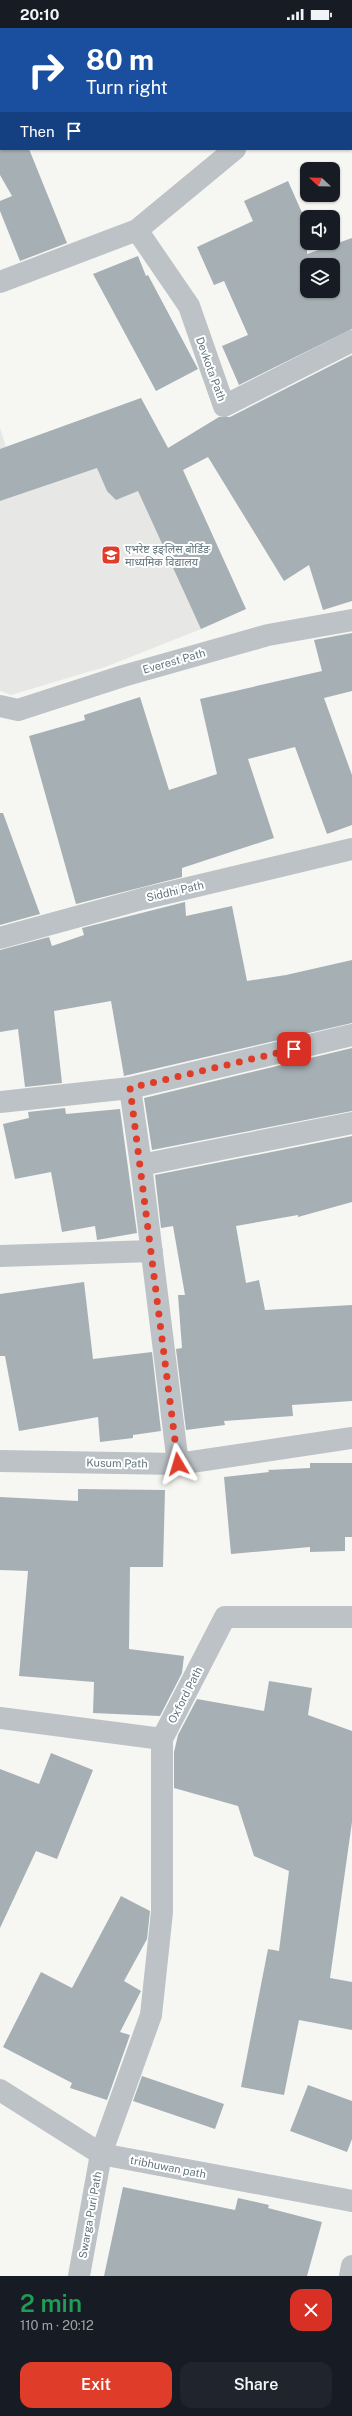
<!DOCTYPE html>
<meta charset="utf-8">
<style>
body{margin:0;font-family:"Public Sans","Noto Sans Devanagari",sans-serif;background:#20242c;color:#f1f3f6;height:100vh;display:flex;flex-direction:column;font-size:15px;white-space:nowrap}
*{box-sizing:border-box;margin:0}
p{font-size:13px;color:#9ea1a6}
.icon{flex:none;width:22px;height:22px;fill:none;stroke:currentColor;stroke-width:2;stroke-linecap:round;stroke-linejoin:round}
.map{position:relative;height:2248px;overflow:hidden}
.drawer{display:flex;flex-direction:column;background:#171b24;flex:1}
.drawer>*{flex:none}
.guide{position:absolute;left:0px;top:0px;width:352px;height:122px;box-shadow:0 1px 3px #0004;background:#1a4fa0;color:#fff;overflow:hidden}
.needle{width:26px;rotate:292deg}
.buttons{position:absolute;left:300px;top:134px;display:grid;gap:8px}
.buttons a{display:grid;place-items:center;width:40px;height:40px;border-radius:8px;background:#171b24;box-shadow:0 1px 3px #0004;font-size:20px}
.pin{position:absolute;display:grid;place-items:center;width:34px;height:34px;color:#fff;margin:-17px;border-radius:8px;box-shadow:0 2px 6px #0006}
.me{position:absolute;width:44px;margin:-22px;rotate:353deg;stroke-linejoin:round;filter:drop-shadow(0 0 3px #0008)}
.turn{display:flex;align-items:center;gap:14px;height:84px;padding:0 20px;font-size:18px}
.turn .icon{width:52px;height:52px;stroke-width:2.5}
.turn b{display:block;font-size:28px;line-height:34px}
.then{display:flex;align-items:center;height:38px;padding:0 20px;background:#0003;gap:8px;font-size:15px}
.round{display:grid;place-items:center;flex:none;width:42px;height:42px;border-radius:12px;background:#20242c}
.headline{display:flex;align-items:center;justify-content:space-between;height:68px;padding:0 20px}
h1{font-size:24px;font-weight:600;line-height:30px;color:#1e9e55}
.button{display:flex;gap:8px;margin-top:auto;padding:8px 20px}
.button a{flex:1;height:46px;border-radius:12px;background:#df3c2a;color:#fff;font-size:16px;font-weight:600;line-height:46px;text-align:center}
.button a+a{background:#20242c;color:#f1f3f6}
.status{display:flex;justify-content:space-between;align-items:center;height:28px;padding:0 20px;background:#171b24;direction:ltr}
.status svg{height:11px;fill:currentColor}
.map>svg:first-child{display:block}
.built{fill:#e7e7e6}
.building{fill:#a6b0b4;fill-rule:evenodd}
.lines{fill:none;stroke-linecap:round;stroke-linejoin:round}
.minor{stroke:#bcc2c5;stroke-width:22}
.tertiary{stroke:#bcc2c5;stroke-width:22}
.route{stroke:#df3c2a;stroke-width:7;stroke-dasharray:0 12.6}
.labels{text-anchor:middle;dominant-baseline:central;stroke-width:4;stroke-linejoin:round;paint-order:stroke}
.street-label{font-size:11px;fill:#62757d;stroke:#fff}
.poi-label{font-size:11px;fill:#62757d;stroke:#fff;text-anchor:start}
</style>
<div class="status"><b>20:10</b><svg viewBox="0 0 49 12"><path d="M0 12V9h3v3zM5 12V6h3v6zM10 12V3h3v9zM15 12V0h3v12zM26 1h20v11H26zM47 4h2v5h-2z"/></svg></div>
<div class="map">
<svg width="352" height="2248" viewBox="0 0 352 2248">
<rect width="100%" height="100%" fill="#f6f6f3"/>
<path class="built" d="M 141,370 L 197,473 L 246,581 L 201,601 L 108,638 L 11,667 L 0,663 L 0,400 L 6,419 Z"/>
<path class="building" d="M 0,121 L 29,121 L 67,215 L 20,233 L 0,183 L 0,173 L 12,168 L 0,147 Z
M 288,153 L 307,196 L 307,226 L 352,210 L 352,301 L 239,357 L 222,318 L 248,307 L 224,253 L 214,257 L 197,219 L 253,193 L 244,173 ZM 307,237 L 333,237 L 333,263 L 307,263 Z
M 138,228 L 146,248 L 148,247 L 198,341 L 156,363 L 93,246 Z
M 352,327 L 352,573 L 323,582 L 309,537 L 284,553 L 208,429 L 183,442 L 246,581 L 201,601 L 138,463 L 116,472 L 107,463 L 97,440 L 0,473 L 0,421 L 141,370 L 168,420 L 219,389 L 230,389 Z
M 352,605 L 352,663 L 324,670 L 352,747 L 352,797 L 327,806 L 295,719 L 248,731 L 274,810 L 182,840 L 182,849 L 76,876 L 29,708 L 85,692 L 84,687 L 140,669 L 169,762 L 217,746 L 200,671 L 322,643 L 314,612 Z
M 0,785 L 3,785 L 40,886 L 0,897 Z
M 185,874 L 186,888 L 232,878 L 247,953 L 286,947 L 352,932 L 352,995 L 124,1048 L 111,973 L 54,983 L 62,1055 L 25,1059 L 18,1001 L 0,1004 L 0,922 L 49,909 L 52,918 L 84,907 L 82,900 Z
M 352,1020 L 352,1083 L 152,1122 L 144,1070 Z
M 65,1080 L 66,1086 L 120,1081 L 137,1205 L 97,1212 L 95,1198 L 62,1204 L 51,1144 L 15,1151 L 3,1096 L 29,1090 L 28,1084 Z
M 352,1108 L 352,1174 L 298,1189 L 298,1187 L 236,1198 L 246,1255 L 259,1252 L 265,1282 L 352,1277 L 352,1373 L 292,1377 L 293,1388 L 224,1393 L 225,1397 L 186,1402 L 176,1321 L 182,1320 L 178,1267 L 185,1267 L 173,1198 L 161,1200 L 155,1147 Z
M 84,1254 L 93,1331 L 152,1324 L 161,1403 L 133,1407 L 133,1410 L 100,1414 L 98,1389 L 19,1403 L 5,1328 L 0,1328 L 0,1266 Z
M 310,1435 L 352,1435 L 352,1509 L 345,1509 L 345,1523 L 310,1524 L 310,1519 L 231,1526 L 224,1449 L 269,1444 L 268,1442 L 310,1440 Z
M 78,1461 L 165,1462 L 163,1539 L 130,1539 L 129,1621 L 184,1628 L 182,1645 L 160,1688 L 93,1685 L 94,1654 L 19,1648 L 28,1543 L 0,1542 L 0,1469 L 78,1473 Z
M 269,1653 L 312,1660 L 308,1687 L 352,1703 L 352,1794 L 330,1950 L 352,1954 L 352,2002 L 299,1992 L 284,2067 L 241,2059 L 268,1921 L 279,1923 L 289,1843 L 254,1828 L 238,1778 L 174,1760 L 174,1724 L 178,1707 L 197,1671 L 264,1683 Z
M 51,1725 L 93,1742 L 57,1831 L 36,1823 L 0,1900 L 0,1741 L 39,1756 Z
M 121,1868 L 150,1883 L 147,1911 L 124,1953 L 141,1963 L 120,2004 L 130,2007 L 107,2072 L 70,2060 L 72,2055 L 3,2019 L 41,1944 L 72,1960 Z
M 142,2048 L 224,2076 L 215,2101 L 133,2073 Z
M 308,2057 L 352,2073 L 352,2111 L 347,2124 L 290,2103 Z
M 123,2159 L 235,2182 L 238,2170 L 269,2177 L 268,2180 L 322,2194 L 307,2248 L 104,2248 Z"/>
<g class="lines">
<path class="minor" d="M 351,55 L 352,54
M 137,202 L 189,278 L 224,378 L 352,313
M 0,254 L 137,202 L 235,121
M 0,678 L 18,682 L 123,648 L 268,607 L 352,592
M 0,910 L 142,871 L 352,821
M 130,1060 L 352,1007
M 0,1074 L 130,1060 L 141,1137 L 178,1436
M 141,1137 L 352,1095
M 0,1228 L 152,1223
M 0,1433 L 178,1436 L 352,1410
M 0,1690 L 162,1711 L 225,1589 L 352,1589
M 79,2248 L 101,2126 L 151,1987 L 162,1884 L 162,1711
M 350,2248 L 352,2238"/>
<path class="tertiary" d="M 0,2062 L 101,2126 L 352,2173"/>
</g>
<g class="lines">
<path class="route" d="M 178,1436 L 130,1060 L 294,1021"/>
</g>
<defs>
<symbol id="school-square" viewBox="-11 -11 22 22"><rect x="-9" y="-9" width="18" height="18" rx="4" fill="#df3c2a" stroke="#fff"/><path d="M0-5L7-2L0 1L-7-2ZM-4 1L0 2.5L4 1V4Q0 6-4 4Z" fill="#fff"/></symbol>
</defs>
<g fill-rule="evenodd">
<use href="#school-square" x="100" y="516" width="22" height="22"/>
</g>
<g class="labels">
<g class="street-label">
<text transform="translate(211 341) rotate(70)">Devkota Path</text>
<text transform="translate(174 633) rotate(-16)">Everest Path</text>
<text transform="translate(175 863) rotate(-13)">Siddhi Path</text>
<text transform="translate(117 1435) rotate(1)">Kusum Path</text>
<text transform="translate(185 1667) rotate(-63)">Oxford Path</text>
<text transform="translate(168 2139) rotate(11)">tribhuwan path</text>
<text transform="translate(90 2187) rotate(-80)">Swarga Puri Path</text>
</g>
<g class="poi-label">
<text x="125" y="521">एभरेष्ट इङ्लिस बोर्डिङ<tspan x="125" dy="13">माध्यमिक विद्यालय</tspan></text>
</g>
</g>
</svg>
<div class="buttons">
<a><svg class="needle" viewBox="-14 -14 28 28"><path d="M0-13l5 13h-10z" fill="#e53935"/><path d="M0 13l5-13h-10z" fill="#9ea1a6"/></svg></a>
<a><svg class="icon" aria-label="sound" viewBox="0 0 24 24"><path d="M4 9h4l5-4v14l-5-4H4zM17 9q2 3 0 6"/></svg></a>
<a><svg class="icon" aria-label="layers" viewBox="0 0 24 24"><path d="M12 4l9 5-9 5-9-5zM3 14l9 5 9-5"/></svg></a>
</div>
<div class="pin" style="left:294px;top:1021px;background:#d93025"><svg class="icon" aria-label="arrive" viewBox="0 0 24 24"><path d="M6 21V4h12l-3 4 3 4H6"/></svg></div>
<svg class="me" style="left:178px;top:1436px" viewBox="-20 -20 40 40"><path d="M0-17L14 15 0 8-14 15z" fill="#df3c2a" stroke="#fff" stroke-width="4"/></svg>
<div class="guide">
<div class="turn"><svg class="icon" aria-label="right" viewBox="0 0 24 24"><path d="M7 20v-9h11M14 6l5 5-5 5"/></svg><div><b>80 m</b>Turn right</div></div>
<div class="then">Then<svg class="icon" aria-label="arrive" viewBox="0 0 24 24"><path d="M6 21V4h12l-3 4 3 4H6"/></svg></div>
</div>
</div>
<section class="drawer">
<div class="headline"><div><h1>2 min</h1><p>110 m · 20:12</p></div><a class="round" style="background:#d93025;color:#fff"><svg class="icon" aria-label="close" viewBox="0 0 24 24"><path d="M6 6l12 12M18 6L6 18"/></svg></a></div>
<div class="button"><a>Exit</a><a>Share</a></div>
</section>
